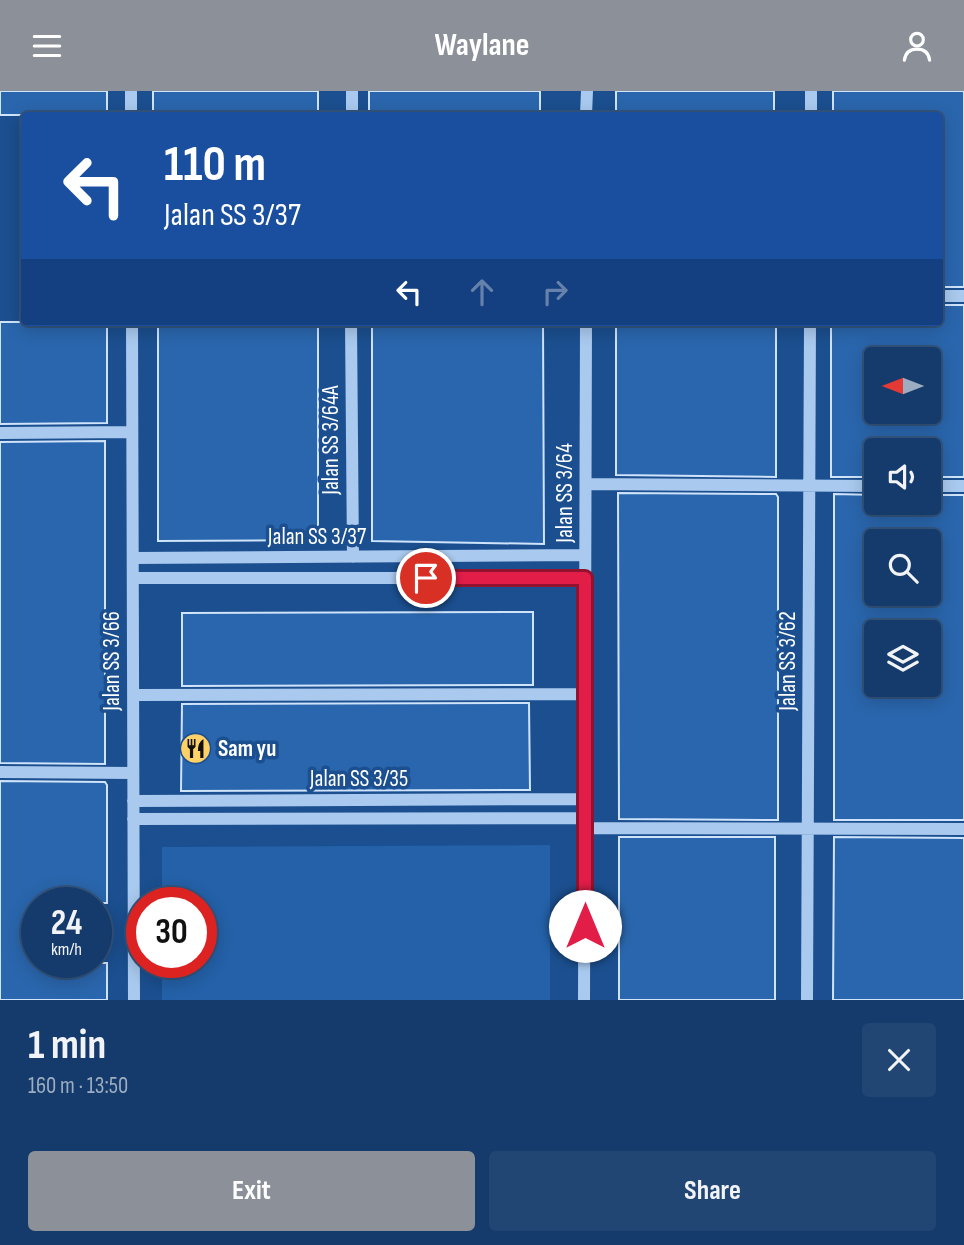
<!DOCTYPE html>
<meta charset="utf-8">
<style>
body{margin:0;font-family:"Sofia Sans Condensed",sans-serif;background:#214673;color:#f1f3f6;height:100vh;display:flex;flex-direction:column;font-size:26px;white-space:nowrap}
*{box-sizing:border-box;margin:0}
p{font-size:23px;color:#9dadc1}
.icon{flex:none;width:38px;height:38px;fill:none;stroke:currentColor;stroke-width:2;stroke-linecap:round;stroke-linejoin:round}
.map{position:relative;height:909px;overflow:hidden}
.sheet{display:flex;flex-direction:column;background:#143b6b;flex:1}
.sheet>*{flex:none}
.top-card{position:absolute;left:21px;top:21px;width:922px;height:214px;border-radius:7px;box-shadow:0 4px 18px #0003,0 0 0 2px #33557e;background:#1a4fa0;color:#fff;overflow:hidden}
.needle{width:46px;rotate:270deg}
.controls{position:absolute;left:864px;top:256px;display:grid;gap:14px}
.controls a{display:grid;place-items:center;width:77px;height:77px;border-radius:7px;background:#143b6b;box-shadow:0 4px 18px #0003,0 0 0 2px #33557e;font-size:35px}
.speed{position:absolute;left:21px;top:796px;display:flex;gap:14px;font-size:35px;font-weight:700;text-align:center}
.speed>*{display:grid;place-content:center;width:91px;height:91px;border-radius:50%;background:#143b6b;box-shadow:0 4px 18px #0003,0 0 0 2px #33557e;line-height:1}
.speed small{font-size:18px;font-weight:400}
.speed .limit{border:10px solid #d22;background:#fff;color:#111}
.pin{position:absolute;display:grid;place-items:center;width:60px;height:60px;color:#fff;margin:-30px;border:4px solid #fff;border-radius:50%;box-shadow:0 2px 7px #0007}
.me{position:absolute;width:77px;margin:-38px;rotate:0deg;stroke-linejoin:round;filter:drop-shadow(0 0 5px #0008)}
.turn{display:flex;align-items:center;gap:24px;height:147px;padding:0 28px;font-size:32px}
.turn .icon{width:91px;height:91px;stroke-width:2.5}
.turn b{display:block;font-size:49px;line-height:60px}
.lanes{display:flex;align-items:center;height:66px;padding:0 28px;background:#0003;justify-content:center;gap:35px;direction:ltr}
.lanes .off{opacity:.35}
.round{display:grid;place-items:center;flex:none;width:74px;height:74px;border-radius:7px;background:#214673}
.headline{display:flex;align-items:center;justify-content:space-between;height:119px;padding:0 28px}
h1{font-size:42px;font-weight:700;line-height:52px}
.primary-button{display:flex;gap:14px;margin-top:auto;padding:14px 28px}
.primary-button a{flex:1;height:80px;border-radius:7px;background:#8c9099;color:#fff;font-size:28px;font-weight:700;line-height:80px;text-align:center}
.primary-button a+a{background:#214673;color:#f1f3f6}
header{display:flex;justify-content:space-between;align-items:center;height:91px;padding:0 28px;background:#8c9099;color:#fff;font-size:32px;font-weight:700}
.map>svg:first-child{display:block}
.green{fill:#2461a8}
.building{fill:#2a66ad;stroke:#cfe3fa;stroke-width:2;fill-rule:evenodd}
.lines{fill:none;stroke-linecap:round;stroke-linejoin:round}
.minor{stroke:#a9c9ee;stroke-width:12}
.route-casing{stroke:#92132f;stroke-width:18}
.route{stroke:#e11d48;stroke-width:12}
.labels{text-anchor:middle;dominant-baseline:central;stroke-width:7;stroke-linejoin:round;paint-order:stroke}
.street-label{font-size:23px;fill:#fff;stroke:#1b4f8f}
.poi-label{font-size:23px;font-weight:bold;fill:#fff;stroke:#1b4f8f;text-anchor:start}
</style>
<header><svg class="icon" aria-label="menu" viewBox="0 0 24 24"><path d="M4 6h16M4 12h16M4 18h16"/></svg>Waylane<svg class="icon" aria-label="person" viewBox="0 0 24 24"><circle cx="12" cy="8" r="4"/><path d="M4 21q1-7 8-7t8 7"/></svg></header>
<div class="map">
<svg width="964" height="909" viewBox="0 0 964 909">
<rect width="100%" height="100%" fill="#1b4f8f"/>
<path class="green" d="M 550,754 L 550,909 L 162,909 L 162,872 L 201,872 L 201,812 L 162,812 L 162,756 Z"/>
<path class="building" d="M 0,0 L 107,0 L 107,24 L 0,24 Z
M 153,0 L 318,0 L 318,24 L 153,24 Z
M 369,0 L 540,0 L 540,24 L 369,24 Z
M 616,0 L 774,0 L 774,24 L 616,24 Z
M 833,0 L 964,0 L 964,196 L 940,196 L 940,24 L 833,24 Z
M 940,214 L 964,214 L 964,386 L 929,386 L 929,359 L 877,359 L 877,386 L 831,386 L 831,231 L 940,231 ZM 877,268 L 929,268 L 929,320 L 877,320 Z
M 0,231 L 107,231 L 107,332 L 0,333 Z
M 318,231 L 318,449 L 158,450 L 158,233 Z
M 372,231 L 543,231 L 544,453 L 372,450 Z
M 616,231 L 776,231 L 776,386 L 616,384 Z
M 105,350 L 105,673 L 0,672 L 0,351 Z
M 618,402 L 776,403 L 778,406 L 778,729 L 619,728 Z
M 834,403 L 877,404 L 877,411 L 929,411 L 929,404 L 964,404 L 964,729 L 834,729 ZM 877,450 L 929,450 L 929,502 L 877,502 ZM 877,541 L 929,541 L 929,593 L 877,593 Z
M 533,521 L 533,594 L 182,595 L 182,522 Z
M 529,612 L 530,699 L 181,700 L 182,613 Z
M 0,690 L 105,691 L 107,694 L 107,812 L 37,812 L 37,872 L 107,872 L 107,909 L 0,909 Z
M 619,746 L 775,746 L 775,909 L 619,909 Z
M 834,746 L 964,747 L 964,909 L 833,909 Z"/>
<g class="lines">
<path class="minor" d="M 131,0 L 131,24
M 352,24 L 352,0
M 586,24 L 587,0
M 811,24 L 811,0
M 940,205 L 964,205
M 132,231 L 134,909
M 351,231 L 353,466
M 0,342 L 132,341
M 586,393 L 877,395
M 929,395 L 964,395
M 133,467 L 585,464
M 133,487 L 585,487
M 133,604 L 585,603
M 0,681 L 133,682
M 133,710 L 585,708
M 133,728 L 585,727
M 585,737 L 964,738
M 584,909 L 586,231
M 807,909 L 810,231"/>
</g>
<g class="lines">
<defs>
<path id="route" d="M 426,487 L 585,487 L 585,835"/>
</defs>
<use href="#route" class="route-casing"/>
<use href="#route" class="route"/>
</g>
<defs>
<symbol id="restaurant-disc" viewBox="-11 -11 22 22"><circle r="9.5" fill="#ffd166" stroke="#1b4f8f"/><path d="M-5-6h1v4h1v-4h1v4h1v-4h1v5L-1.5 .5V6h-2V.5L-5-1ZM5-6V6H3V1.5H1.5Q1.5-4 5-6Z" fill="#111"/></symbol>
</defs>
<g fill-rule="evenodd">
<use href="#restaurant-disc" x="178" y="640" width="35" height="35"/>
</g>
<g class="labels">
<g class="street-label">
<text transform="translate(331 349) rotate(-90)">Jalan SS 3/64A</text>
<text transform="translate(565 402) rotate(-90)">Jalan SS 3/64</text>
<text x="317" y="446">Jalan SS 3/37</text>
<text transform="translate(112 570) rotate(-90)">Jalan SS 3/66</text>
<text transform="translate(788 570) rotate(-90)">Jalan SS 3/62</text>
<text x="359" y="688">Jalan SS 3/35</text>
</g>
<g class="poi-label">
<text x="218" y="658">Sam yu</text>
</g>
</g>
</svg>
<div class="controls">
<a><svg class="needle" viewBox="-14 -14 28 28"><path d="M0-13l5 13h-10z" fill="#e53935"/><path d="M0 13l5-13h-10z" fill="#9dadc1"/></svg></a>
<a><svg class="icon" aria-label="sound" viewBox="0 0 24 24"><path d="M4 9h4l5-4v14l-5-4H4zM17 9q2 3 0 6"/></svg></a>
<a><svg class="icon" aria-label="search" viewBox="0 0 24 24"><circle cx="10" cy="10" r="6"/><path d="M15 15l6 6"/></svg></a>
<a><svg class="icon" aria-label="layers" viewBox="0 0 24 24"><path d="M12 4l9 5-9 5-9-5zM3 14l9 5 9-5"/></svg></a>
</div>
<div class="speed"><div>24<small>km/h</small></div><div class="limit">30</div></div>
<div class="pin" style="left:426px;top:487px;background:#d93025"><svg class="icon" aria-label="arrive" viewBox="0 0 24 24"><path d="M6 21V4h12l-3 4 3 4H6"/></svg></div>
<svg class="me" style="left:585px;top:835px" viewBox="-20 -20 40 40"><circle r="19" fill="#fff"/><path d="M0-13L10 11 0 6-10 11z" fill="#e11d48"/></svg>
<div class="top-card">
<div class="turn"><svg class="icon" aria-label="left" viewBox="0 0 24 24"><path d="M17 20v-9H6M10 6l-5 5 5 5"/></svg><div><b>110 m</b>Jalan SS 3/37</div></div>
<div class="lanes"><svg class="icon" aria-label="left" viewBox="0 0 24 24"><path d="M17 20v-9H6M10 6l-5 5 5 5"/></svg><svg class="icon off" aria-label="ahead" viewBox="0 0 24 24"><path d="M12 20V5M6 11l6-6 6 6"/></svg><svg class="icon off" aria-label="right" viewBox="0 0 24 24"><path d="M7 20v-9h11M14 6l5 5-5 5"/></svg></div>
</div>
</div>
<section class="sheet">
<div class="headline"><div><h1>1 min</h1><p>160 m · 13:50</p></div><a class="round"><svg class="icon" aria-label="close" viewBox="0 0 24 24"><path d="M6 6l12 12M18 6L6 18"/></svg></a></div>
<div class="primary-button"><a>Exit</a><a>Share</a></div>
</section>
